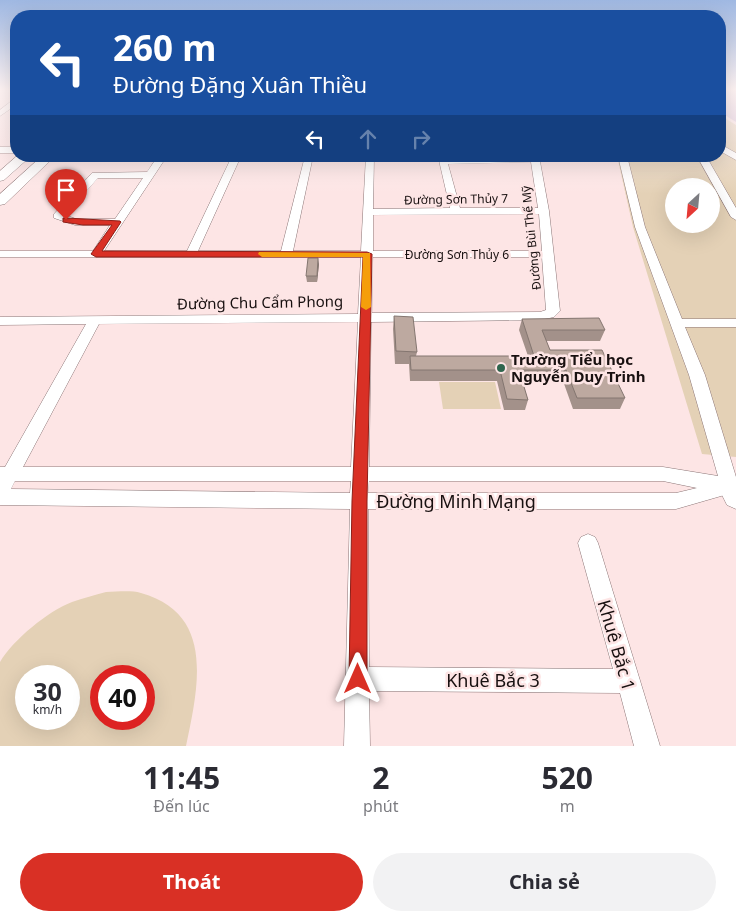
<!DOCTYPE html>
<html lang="vi">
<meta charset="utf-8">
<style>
body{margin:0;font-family:"Noto Sans",sans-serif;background:#f2f2f3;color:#2b2b33;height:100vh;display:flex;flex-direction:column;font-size:19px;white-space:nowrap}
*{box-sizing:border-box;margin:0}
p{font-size:16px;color:#7c7c81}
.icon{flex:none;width:28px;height:28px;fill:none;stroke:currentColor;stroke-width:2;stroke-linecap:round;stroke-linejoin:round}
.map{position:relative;height:746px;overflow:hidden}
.panel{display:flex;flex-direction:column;background:#fff;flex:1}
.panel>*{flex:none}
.top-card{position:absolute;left:10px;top:10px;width:716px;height:152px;border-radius:20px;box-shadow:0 5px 20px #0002;background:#1a4fa0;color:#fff;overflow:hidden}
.needle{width:32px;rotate:206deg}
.fabs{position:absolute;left:665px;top:178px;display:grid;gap:10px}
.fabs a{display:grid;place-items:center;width:55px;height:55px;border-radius:50%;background:#fff;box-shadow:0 5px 20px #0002;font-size:25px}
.speed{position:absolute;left:15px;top:665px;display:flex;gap:10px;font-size:25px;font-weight:700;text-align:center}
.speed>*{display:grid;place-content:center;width:65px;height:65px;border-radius:50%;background:#fff;box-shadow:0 5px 20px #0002;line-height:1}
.speed small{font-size:12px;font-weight:400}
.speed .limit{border:8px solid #d22;background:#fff;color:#111}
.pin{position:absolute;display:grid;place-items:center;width:42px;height:42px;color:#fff;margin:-51px -21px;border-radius:50% 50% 50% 0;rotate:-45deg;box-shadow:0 0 5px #0007}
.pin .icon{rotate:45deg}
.me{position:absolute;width:55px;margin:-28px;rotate:0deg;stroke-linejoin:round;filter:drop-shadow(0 0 4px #0008)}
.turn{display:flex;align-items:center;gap:18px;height:105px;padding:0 20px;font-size:22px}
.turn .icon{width:65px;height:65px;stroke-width:2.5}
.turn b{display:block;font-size:35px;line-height:42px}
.lanes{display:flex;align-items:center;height:48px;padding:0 20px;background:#0003;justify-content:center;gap:25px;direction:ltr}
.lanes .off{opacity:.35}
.eta{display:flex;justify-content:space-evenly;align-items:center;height:85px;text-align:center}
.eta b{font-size:30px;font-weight:700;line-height:35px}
.button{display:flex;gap:10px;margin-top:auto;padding:10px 20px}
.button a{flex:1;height:58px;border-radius:30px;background:#d93025;color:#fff;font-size:20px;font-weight:700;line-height:58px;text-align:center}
.button a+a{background:#f2f2f3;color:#2b2b33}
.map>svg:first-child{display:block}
.green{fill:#e4d1b6;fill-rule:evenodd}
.water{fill:#d2bdd8}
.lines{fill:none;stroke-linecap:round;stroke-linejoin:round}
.minor-casing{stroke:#8c7677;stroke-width:1}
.major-casing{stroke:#8c7677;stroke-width:1}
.minor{fill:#fff;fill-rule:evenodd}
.major{fill:#fff;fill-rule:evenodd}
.wall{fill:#a3918a}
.shaded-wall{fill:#847670}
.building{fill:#bda9a0;stroke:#847670}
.route{fill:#d93025;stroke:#8d1f18}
.slow{fill:#f59e0b}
.poi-dot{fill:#2f664e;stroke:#fde5e5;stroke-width:2}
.labels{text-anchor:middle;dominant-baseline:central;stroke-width:5;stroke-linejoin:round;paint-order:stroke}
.far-street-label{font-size:12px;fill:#181010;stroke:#fde5e5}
.street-label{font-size:15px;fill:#181010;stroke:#fde5e5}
.poi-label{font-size:15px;font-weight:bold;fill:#181010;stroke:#fde5e5;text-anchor:start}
.near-street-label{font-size:18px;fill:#181010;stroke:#fde5e5}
</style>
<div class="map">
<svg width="736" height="746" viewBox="0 0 736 746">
<rect width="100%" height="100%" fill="#fde5e5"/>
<path class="green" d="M 720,115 L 736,125 L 736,457 L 702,454 L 633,227 L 617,156 L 720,156 ZM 674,186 L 711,186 L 711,224 L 674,224 Z
M 439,382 L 495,382 L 501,409 L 443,409 Z
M 106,592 C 117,592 130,590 141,593 C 216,614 198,688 186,746 L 0,746 L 0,662 C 13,640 48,611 72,602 C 83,598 95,595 106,592 ZM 26,676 L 69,676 L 69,719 L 26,719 ZM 101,676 L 144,676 L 144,719 L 101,719 Z"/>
<path class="water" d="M 720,90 L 736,90 L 736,122 L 720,112 Z"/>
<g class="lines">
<defs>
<path id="minor" d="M 13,100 L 16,100 L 16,105 L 0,116 L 0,110 Z
M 720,144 L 736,153 L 736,160 L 720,151 Z
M 0,147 L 16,147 L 16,153 L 0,153 Z
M 158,156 L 167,156 L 104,251 L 187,251 L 232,156 L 241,156 L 198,251 L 281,251 L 305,156 L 313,156 L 293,251 L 361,251 L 366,156 L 374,156 L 373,209 L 450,208 L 438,156 L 447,156 L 447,158 L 539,156 L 549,211 L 560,311 L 554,317 L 540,320 L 371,322 L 369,467 L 663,467 L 718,476 L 689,375 L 635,227 L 618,156 L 627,156 L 645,227 L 682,319 L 736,319 L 736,327 L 685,327 L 705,375 L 736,477 L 736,495 L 728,494 L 676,509 L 368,509 L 369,667 L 613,669 L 578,543 L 581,537 L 588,534 L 595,537 L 598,543 L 660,746 L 634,746 L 620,693 L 369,691 L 370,746 L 344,746 L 350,509 L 0,505 L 0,467 L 5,467 L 86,324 L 0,325 L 0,317 L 358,314 L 361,257 L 0,257 L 0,251 L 93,251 L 110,225 L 75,225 L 54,218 L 54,214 L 92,173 L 147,172 ZM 531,162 L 538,208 L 460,208 L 448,164 ZM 98,178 L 143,178 L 115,219 L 76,219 L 65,215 ZM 539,214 L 542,251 L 373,251 L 373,215 ZM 373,257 L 542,257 L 546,310 L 540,312 L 372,313 ZM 358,322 L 351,467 L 23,467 L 99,324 ZM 15,481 L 351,481 L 350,493 L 11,489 ZM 369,481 L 663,481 L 697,488 L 676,493 L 368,493 Z
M 697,156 L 706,156 L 736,208 L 736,220 L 731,217 Z"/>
<path id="major" d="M 17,156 L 31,156 L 4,180 L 0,181 L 0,171 Z
M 42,156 L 55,156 L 5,204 L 0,205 L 0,194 Z
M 730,477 L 736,479 L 736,509 L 727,505 L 718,487 L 721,480 Z"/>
</defs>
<use href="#minor" class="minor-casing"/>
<use href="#major" class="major-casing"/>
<use href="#minor" class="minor"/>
<use href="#major" class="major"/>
</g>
<path class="wall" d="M 319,264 L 317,282 L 307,282 L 306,276 Z
M 394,316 L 417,352 L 416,356 L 528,356 L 519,330 L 522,319 L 605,330 L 600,341 L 546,341 L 550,350 L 625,398 L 620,409 L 573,409 L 563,381 L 522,381 L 528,400 L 525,410 L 504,410 L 497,381 L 410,381 L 409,364 L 395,364 L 393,329 Z"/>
<path class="shaded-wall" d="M 318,258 L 319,264 L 317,282 L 317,276 Z"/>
<path class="building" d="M 308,258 L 318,258 L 317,276 L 306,276 Z
M 394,316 L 413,317 L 417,352 L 396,351 Z
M 599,318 L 605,330 L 542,330 L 550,350 L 602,350 L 625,398 L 577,398 L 566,370 L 519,370 L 528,400 L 507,399 L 500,370 L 411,370 L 410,356 L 534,356 L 522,319 Z"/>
<linearGradient id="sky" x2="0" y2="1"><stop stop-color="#9fb8e2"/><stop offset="0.46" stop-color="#fef3f3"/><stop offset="1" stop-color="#fef3f3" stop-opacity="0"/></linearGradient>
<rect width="736" height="194" fill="url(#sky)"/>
<path class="route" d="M 66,218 L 120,221 L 121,222 L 102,251 L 367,252 L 372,254 L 367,501 L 367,679 L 364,685 L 358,688 L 352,685 L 349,679 L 352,501 L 363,257 L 96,257 L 91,254 L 112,225 L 83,225 L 63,222 L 63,218 Z"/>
<path class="slow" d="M 259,252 L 370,253 L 371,307 L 366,310 L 361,307 L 363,257 L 262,257 L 258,254 Z"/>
<circle class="poi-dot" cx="501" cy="368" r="5"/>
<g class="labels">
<g class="far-street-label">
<text transform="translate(456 199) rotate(-1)">Đường Sơn Thủy 7</text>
<text transform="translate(531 238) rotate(-96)">Đường Bùi Thế Mỹ</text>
<text x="457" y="254">Đường Sơn Thủy 6</text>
</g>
<g class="street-label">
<text transform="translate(260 302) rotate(-1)">Đường Chu Cẩm Phong</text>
</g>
<g class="poi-label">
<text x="511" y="359">Trường Tiểu học<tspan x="511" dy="17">Nguyễn Duy Trinh</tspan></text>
</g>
<g class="near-street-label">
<text x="456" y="501">Đường Minh Mạng</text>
<text transform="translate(617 645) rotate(74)">Khuê Bắc 1</text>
<text x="493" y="680">Khuê Bắc 3</text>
</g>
</g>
</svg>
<div class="fabs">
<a><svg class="needle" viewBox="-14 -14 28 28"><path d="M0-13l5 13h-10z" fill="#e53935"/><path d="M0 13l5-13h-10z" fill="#7c7c81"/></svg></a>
</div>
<div class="speed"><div>30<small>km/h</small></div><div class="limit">40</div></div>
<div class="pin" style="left:66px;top:220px;background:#d93025"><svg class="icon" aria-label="arrive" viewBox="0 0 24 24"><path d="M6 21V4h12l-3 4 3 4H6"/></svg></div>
<svg class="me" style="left:358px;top:679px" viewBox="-20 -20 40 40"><path d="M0-17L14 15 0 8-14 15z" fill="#d93025" stroke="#fff" stroke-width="4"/></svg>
<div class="top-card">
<div class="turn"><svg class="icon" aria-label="left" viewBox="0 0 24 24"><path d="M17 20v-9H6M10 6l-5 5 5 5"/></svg><div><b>260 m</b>Đường Đặng Xuân Thiều</div></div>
<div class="lanes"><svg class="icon" aria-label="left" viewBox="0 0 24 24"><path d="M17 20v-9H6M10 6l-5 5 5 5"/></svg><svg class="icon off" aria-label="ahead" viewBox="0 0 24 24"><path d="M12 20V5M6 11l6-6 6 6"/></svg><svg class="icon off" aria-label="right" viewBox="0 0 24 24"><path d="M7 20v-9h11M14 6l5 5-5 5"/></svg></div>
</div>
</div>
<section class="panel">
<div class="eta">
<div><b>11:45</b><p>Đến lúc</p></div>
<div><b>2</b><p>phút</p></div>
<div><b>520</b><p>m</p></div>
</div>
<div class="button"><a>Thoát</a><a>Chia sẻ</a></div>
</section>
